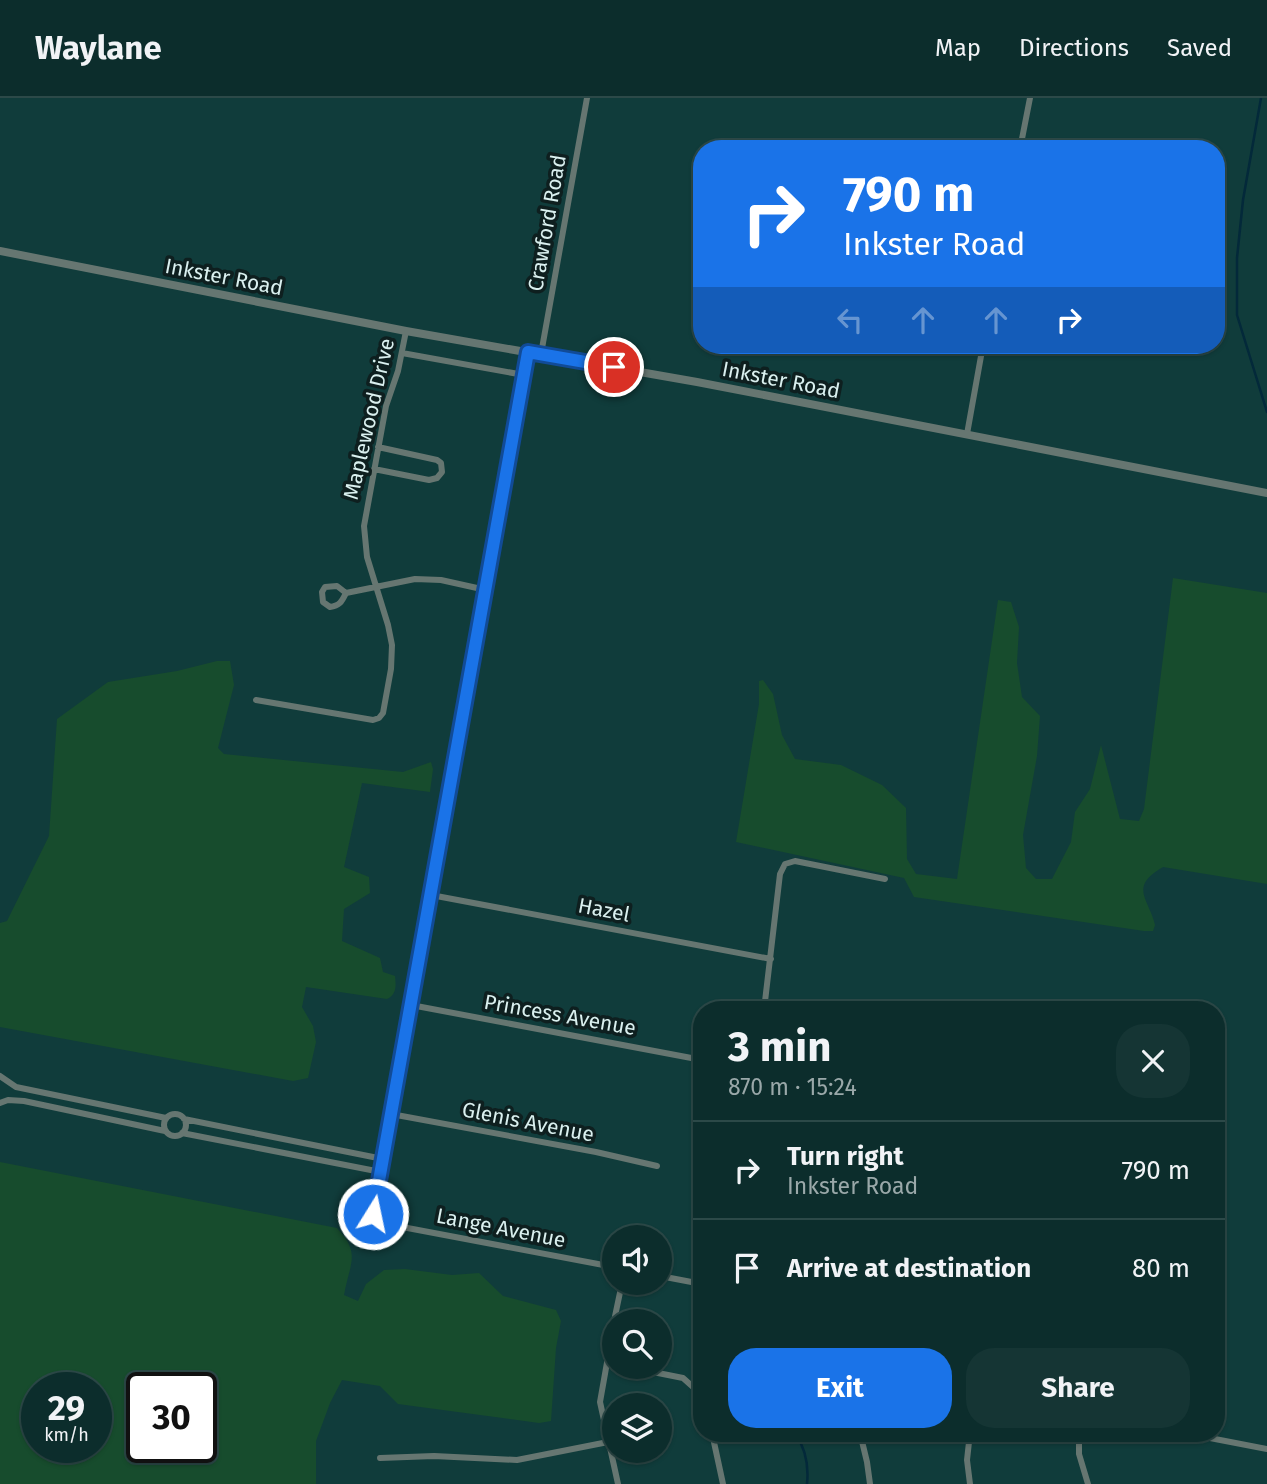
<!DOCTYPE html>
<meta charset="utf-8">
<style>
body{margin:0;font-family:"Fira Sans",sans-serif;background:#153534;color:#f1f3f6;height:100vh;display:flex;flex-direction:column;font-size:26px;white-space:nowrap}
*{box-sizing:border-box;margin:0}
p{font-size:23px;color:#9aa8a9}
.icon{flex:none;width:38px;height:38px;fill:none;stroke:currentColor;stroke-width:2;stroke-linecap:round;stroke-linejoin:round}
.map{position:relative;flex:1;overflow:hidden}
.panel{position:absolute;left:693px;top:903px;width:532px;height:441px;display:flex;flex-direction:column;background:#0c2d2c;border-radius:28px;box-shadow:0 2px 5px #0004,0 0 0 2px #2c4948}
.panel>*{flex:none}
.top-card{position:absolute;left:693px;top:42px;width:532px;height:214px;border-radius:28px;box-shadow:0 2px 5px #0004,0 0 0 2px #2c4948;background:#1a73e8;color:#fff;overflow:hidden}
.buttons{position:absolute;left:602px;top:1127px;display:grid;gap:14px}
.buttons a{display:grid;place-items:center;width:70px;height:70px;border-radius:50%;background:#0c2d2c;box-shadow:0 2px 5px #0004,0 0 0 2px #2c4948;font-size:35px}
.speed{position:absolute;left:21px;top:1274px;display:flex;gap:14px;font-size:35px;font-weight:700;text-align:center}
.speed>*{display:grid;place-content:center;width:91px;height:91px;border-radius:50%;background:#0c2d2c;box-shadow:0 2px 5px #0004,0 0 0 2px #2c4948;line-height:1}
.speed small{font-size:18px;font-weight:400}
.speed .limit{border:4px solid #111;border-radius:10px;background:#fff;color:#111}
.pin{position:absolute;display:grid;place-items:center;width:60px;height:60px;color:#fff;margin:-30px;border:4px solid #fff;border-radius:50%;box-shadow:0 2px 7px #0007}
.me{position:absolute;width:77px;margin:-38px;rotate:10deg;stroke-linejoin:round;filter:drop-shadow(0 0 5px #0008)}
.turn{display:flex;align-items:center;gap:24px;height:147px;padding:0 35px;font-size:32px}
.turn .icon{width:91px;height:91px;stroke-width:2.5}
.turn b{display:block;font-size:49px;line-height:60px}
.lanes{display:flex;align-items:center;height:66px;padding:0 35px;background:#0003;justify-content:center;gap:35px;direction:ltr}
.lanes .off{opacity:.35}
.round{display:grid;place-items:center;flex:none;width:74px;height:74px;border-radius:28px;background:#153534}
.head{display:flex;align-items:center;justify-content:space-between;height:119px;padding:0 35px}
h1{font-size:42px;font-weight:700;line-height:52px}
.primary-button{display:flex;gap:14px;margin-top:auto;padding:14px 35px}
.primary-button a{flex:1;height:80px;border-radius:28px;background:#1a73e8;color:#fff;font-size:28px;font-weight:700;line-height:80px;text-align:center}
.primary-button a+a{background:#153534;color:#f1f3f6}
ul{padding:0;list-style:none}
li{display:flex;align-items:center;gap:21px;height:98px;padding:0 35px;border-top:2px solid #2c4948}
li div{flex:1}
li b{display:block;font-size:26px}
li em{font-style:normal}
header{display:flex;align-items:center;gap:42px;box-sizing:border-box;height:98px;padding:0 35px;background:#0c2d2c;border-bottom:2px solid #2c4948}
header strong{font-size:33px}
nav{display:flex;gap:38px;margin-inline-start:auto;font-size:24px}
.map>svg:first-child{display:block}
.green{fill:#174c2d;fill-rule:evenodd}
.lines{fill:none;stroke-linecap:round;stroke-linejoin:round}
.stream{stroke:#03293a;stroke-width:2.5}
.minor{stroke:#667671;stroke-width:6}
.tertiary{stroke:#667671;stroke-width:8}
.route-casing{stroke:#114b97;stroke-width:18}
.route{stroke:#1a73e8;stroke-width:12}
.labels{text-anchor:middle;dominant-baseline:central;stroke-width:7;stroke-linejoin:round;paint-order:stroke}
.street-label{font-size:21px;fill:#daf0ef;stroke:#0e1f1f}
</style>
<header>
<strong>Waylane</strong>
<nav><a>Map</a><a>Directions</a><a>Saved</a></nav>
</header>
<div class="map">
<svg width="1267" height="1386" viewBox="0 0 1267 1386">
<rect width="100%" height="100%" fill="#103c3b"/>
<path class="green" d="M 1173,480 L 1267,495 L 1267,786 L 1163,769 C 1128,789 1149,801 1155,827 L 1153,833 L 1144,833 L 914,799 L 904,780 L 736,744 L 759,606 L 759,583 L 763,582 L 773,596 L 782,637 L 795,661 L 841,667 L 882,687 L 906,710 L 907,761 L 916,776 L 957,781 L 998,502 L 1011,504 L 1019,529 L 1017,565 L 1022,599 L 1040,618 L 1037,658 L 1023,737 L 1026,770 L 1036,781 L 1052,781 L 1071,744 L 1075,714 L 1090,691 L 1101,647 L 1120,721 L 1139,723 L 1144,711 Z
M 217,563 L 230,563 L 234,587 L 218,650 L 224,656 L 403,674 L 431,664 L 433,671 L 430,694 L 362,685 L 344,769 L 369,779 L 370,795 L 344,811 L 342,843 L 380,860 L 383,874 L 395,878 C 396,888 397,896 387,901 L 306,889 L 302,909 L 313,928 L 316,944 L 308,980 L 293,983 L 0,929 L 0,825 L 7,823 L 49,738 L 57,621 L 108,584 L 177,573 Z
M 0,1064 L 337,1130 C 361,1156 350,1164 344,1197 L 358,1203 L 366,1186 L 384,1172 L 405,1171 L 452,1177 L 479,1175 L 503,1198 L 556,1212 L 561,1223 L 556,1250 L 551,1323 L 539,1325 L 398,1306 L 380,1288 L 342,1282 L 330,1305 L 316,1343 L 316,1386 L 0,1386 ZM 37,1290 L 96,1290 L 96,1349 L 37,1349 ZM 142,1290 L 201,1290 L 201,1349 L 142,1349 Z"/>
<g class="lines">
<path class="stream" d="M 1261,0 L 1243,102 L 1237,160 L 1237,217 L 1267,314
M 795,1335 C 806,1351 809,1367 807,1386"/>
<path class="minor" d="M 1020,51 L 1030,0
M 529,254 L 373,1116 L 375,1121 L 381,1125 L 614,1169
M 402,255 L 524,277
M 541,256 L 587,0
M 967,336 L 983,247
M 374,371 L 429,382 L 437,380 L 442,374 L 441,365 L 437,362 L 378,349
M 346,495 L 337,488 L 325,489 L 322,494 L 323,504 L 330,509 C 340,508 342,503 346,495 L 415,481 L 441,482 L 486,492
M 256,602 L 373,622 L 379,620 L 383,615 L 391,571 L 392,547 L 388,527 L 367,459 L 364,428 L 386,308 L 398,273 L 406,233
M 431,797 L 771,861
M 411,907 L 702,962
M 764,912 L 780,776 L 785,766 L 795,763 L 885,781
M 0,978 L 16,989 L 166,1020
M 0,1005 L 8,1002 L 24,1003 L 165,1033
M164 1027a11 11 0 1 1 22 0a11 11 0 1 1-22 0Z
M 391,1016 L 596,1054 L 657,1068
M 184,1021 L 383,1061
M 182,1035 L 381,1074
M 660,1178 L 702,1186
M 614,1223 L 622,1185
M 614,1225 L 600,1304 L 618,1386
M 628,1269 L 683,1280 L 702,1297
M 712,1335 L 723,1386
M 860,1335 L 867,1364 L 870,1386
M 1079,1335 L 1079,1356 L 1088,1386
M 1184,1335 L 1267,1351
M 380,1360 L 434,1358 L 517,1362 L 608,1344
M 970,1386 L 967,1362 L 970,1335"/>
<path class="tertiary" d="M 0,153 L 406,233 L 697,284 L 1267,395"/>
</g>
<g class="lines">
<defs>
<path id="route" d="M 373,1116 L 528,254 L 614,269"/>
</defs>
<use href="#route" class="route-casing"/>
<use href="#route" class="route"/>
</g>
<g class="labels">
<g class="street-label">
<text transform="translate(547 125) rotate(-80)">Crawford Road</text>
<text transform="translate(224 179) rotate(11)">Inkster Road</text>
<text transform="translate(781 282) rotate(11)">Inkster Road</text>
<text transform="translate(369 321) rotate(-77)">Maplewood Drive</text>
<text transform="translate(604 812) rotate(11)">Hazel</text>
<text transform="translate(560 917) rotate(10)">Princess Avenue</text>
<text transform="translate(528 1024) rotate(11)">Glenis Avenue</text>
<text transform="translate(501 1130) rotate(11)">Lange Avenue</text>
</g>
</g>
</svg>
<div class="buttons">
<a><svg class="icon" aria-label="sound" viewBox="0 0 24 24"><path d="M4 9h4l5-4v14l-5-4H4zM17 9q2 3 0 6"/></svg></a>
<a><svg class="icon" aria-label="search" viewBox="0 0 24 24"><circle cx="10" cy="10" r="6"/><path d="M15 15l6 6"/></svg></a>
<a><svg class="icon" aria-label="layers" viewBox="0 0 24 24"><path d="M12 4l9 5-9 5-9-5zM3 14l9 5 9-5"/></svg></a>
</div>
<div class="speed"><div>29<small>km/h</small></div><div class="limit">30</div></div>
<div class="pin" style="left:614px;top:269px;background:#d93025"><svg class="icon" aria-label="arrive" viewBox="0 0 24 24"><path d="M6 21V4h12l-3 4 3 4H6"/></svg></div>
<svg class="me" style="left:373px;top:1116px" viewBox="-20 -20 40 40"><circle r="17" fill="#1a73e8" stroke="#fff" stroke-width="3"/><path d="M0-11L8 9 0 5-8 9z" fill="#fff"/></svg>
<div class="top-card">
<div class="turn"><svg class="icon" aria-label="right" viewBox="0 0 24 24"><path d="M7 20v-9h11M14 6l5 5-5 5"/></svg><div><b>790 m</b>Inkster Road</div></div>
<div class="lanes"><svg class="icon off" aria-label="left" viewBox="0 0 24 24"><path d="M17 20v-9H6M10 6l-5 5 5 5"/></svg><svg class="icon off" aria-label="ahead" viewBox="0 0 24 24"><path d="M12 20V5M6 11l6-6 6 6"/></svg><svg class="icon off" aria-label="ahead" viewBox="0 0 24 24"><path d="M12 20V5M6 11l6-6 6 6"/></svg><svg class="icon" aria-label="right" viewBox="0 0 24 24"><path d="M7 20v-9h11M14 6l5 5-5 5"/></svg></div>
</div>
<section class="panel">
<div class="head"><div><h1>3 min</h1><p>870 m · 15:24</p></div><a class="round"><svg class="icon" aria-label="close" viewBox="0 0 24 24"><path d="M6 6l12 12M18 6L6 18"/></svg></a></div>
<ul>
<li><svg class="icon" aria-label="right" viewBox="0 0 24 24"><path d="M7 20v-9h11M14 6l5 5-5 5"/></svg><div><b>Turn right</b><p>Inkster Road</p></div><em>790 m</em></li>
<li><svg class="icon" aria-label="arrive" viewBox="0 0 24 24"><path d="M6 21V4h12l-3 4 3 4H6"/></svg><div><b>Arrive at destination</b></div><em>80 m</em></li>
</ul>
<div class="primary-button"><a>Exit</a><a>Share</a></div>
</section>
</div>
